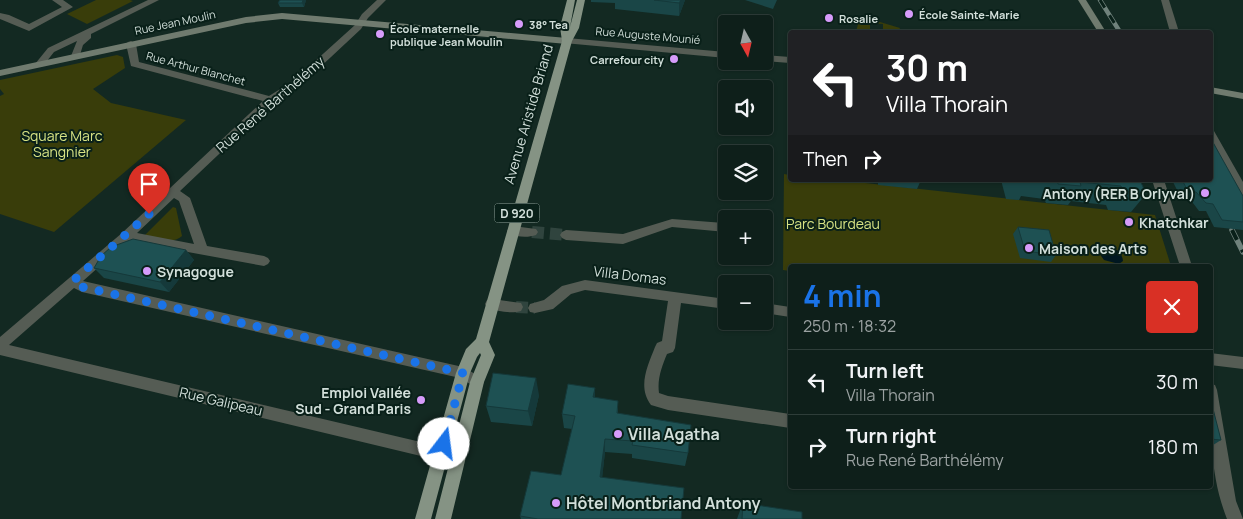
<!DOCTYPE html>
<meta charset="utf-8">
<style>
body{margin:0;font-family:Manrope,sans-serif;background:#172723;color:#f1f3f6;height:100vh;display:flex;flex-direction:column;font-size:19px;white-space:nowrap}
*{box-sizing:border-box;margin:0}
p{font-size:16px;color:#9ba2a2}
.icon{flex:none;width:28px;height:28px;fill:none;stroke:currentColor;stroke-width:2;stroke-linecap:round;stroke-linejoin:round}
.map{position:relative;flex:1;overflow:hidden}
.side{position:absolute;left:788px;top:264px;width:425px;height:225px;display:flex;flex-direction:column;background:#0e1f1a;border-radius:5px;box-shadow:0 1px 4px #0004,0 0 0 1px #2e3d39}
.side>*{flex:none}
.guide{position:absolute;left:788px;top:30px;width:425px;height:152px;border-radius:5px;box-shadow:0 1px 4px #0004,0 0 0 1px #2e3d39;background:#202124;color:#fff;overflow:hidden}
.needle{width:32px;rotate:172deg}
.fabs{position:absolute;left:718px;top:15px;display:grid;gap:10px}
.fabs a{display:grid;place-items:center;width:55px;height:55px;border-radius:5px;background:#0e1f1a;box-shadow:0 1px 4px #0004,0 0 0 1px #2e3d39;font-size:25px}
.pin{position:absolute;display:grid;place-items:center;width:42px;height:42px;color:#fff;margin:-51px -21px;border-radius:50% 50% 50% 0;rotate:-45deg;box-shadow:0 0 5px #0007}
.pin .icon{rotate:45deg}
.me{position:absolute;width:55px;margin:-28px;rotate:15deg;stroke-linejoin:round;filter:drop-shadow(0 0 4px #0008)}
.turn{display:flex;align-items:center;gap:18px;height:105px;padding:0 15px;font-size:22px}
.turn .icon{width:65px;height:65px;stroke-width:2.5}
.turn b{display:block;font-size:35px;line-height:42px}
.then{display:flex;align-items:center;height:48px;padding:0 15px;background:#0003;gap:10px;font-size:19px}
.round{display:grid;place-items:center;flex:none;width:52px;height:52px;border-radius:5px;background:#172723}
.head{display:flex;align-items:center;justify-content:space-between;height:85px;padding:0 15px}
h1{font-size:30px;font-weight:700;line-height:38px;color:#1a73e8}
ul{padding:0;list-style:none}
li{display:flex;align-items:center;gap:15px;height:65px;padding:0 15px;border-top:1px solid #2e3d39}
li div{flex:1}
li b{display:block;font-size:19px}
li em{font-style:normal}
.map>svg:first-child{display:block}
.green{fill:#393d0a}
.water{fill:#011821}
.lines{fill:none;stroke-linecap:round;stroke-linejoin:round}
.street-tunnel{stroke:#30443e;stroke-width:12;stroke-dasharray:12 6;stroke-linecap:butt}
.street{fill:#555c54;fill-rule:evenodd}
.secondary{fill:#707b6f;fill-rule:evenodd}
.primary{fill:#859384;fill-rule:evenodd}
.rail-far1-casing{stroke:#70827c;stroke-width:4.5}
.rail-casing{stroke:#70827c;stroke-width:5.5}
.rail-far1{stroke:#092019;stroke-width:3;stroke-dasharray:9;stroke-linecap:butt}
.rail{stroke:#092019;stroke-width:4;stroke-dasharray:11;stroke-linecap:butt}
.wall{fill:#1a4647}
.shaded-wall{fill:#15393a}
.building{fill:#1e5153;stroke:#15393a}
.route{stroke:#1a73e8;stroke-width:9;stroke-dasharray:0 16.2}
.poi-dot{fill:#d69bfa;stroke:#092019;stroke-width:2}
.labels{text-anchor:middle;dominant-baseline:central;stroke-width:4;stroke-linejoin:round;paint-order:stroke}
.far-poi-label{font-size:11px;font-weight:bold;fill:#d2dfda;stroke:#092019;text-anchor:start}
.far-street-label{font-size:11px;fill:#d2dfda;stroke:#092019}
.shield{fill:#092019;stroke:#96a6a0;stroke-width:1}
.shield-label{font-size:12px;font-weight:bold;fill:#d2dfda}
.street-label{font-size:14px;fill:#d2dfda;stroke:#092019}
.park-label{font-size:14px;fill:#d8e384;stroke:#092019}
.poi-label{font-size:14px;font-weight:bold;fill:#d2dfda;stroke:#092019;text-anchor:start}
.near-poi-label{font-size:16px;font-weight:bold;fill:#d2dfda;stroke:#092019;text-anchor:start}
</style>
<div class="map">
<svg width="1243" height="519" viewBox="0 0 1243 519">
<rect width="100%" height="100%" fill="#132922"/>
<path class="green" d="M 96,0 L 130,0 L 133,1 L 87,24 L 67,14 Z
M 860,16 L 900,28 L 899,30 L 883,29 L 883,24 L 870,23 L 870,29 L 876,30 L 876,32 L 856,32 Z
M 117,55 L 123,57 L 125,68 L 93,89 L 111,103 L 186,120 L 54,232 L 0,214 L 0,96 L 4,94 L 0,89 L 0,80 Z
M 784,174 L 790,175 L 790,180 L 838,180 L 1155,215 L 1171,266 L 790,266 L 790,271 L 783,270 Z
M 173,207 L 176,208 L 182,236 C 173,245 155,238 144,236 Z"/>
<path class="water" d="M 1103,247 C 1112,246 1122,251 1123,261 L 1119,264 L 1104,260 L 1099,253 Z"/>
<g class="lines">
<path class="street-tunnel" d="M 532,232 L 566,235
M 516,307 L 535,308"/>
<path class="street" d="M 52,0 L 63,0 L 73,7 L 29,31 L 0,19 L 0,13 L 9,15 L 29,24 L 62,7 Z
M 148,0 L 159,0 L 91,34 L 91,38 L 83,45 L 79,58 L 76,59 L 71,56 L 77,41 L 54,52 L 43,66 L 40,67 L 35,64 L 48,48 Z
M 377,0 L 386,0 L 368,18 L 361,29 L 301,85 L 274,102 L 180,191 L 190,198 L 207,246 L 264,256 L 268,258 L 270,261 L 268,264 L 264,266 L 128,241 L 83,281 L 463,367 L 482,378 L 484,382 L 482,386 L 477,388 L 460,378 L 82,292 L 74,288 L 9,345 L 425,443 L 446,451 L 449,456 L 446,461 L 441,463 L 425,457 L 0,355 L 0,337 L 122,233 L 263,101 L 131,66 L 126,44 L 128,42 L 131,41 L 136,44 L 139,62 L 269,96 L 293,81 L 355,25 L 362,14 ZM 174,198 L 179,201 L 194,244 L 137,233 Z
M 1161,0 L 1169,0 L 1179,32 L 1170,32 Z
M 567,38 L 726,52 L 726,58 L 564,43 L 564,39 Z
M 764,55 L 790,57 L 790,63 L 764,61 Z
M 1210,129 L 1214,131 L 1243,182 L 1243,196 L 1239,195 L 1210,143 Z
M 1152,180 L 1164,180 L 1192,266 L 1180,266 Z
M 672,219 L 724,223 L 726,224 L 726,232 L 672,227 L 623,244 L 566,240 L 562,238 L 560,235 L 562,232 L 566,230 L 623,234 Z
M 513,226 L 536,229 L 538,232 L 536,235 C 528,238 517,237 509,234 L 507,231 L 509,228 Z
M 585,280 L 726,299 L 726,309 L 681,303 L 675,348 L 673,352 L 667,354 C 662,366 657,379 659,393 L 668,396 L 790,414 L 790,428 L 668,410 L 651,405 C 637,387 648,365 655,347 L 657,343 L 662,341 L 668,301 L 585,290 L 571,294 L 553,309 L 535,313 L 530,312 L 528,308 L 530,304 L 544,300 L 562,286 Z
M 492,299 L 521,303 L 523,307 L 521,311 C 511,314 497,311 487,308 L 485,304 L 487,300 Z
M 764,303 L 790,307 L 790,317 L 764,313 Z
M 1210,353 L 1243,357 L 1243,369 L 1210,365 Z
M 1210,384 L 1215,385 L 1217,390 L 1236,501 L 1243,519 L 1227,519 C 1210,476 1210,429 1210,384 Z"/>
<path class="secondary" d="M 1078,0 L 1086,0 L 1106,32 L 1098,32 Z
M 282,13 L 567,38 L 572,41 L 567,44 L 282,19 L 246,23 L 0,76 L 0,70 L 246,17 Z
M 1210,87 L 1243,93 L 1243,99 L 1210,93 Z"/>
<path class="primary" d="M 567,0 L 575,0 L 570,27 L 577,0 L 585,0 L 579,28 L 572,41 L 489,342 L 495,355 L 484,382 L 451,519 L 435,519 L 470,382 L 481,355 L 480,353 L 477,357 L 470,373 L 431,519 L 415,519 L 456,373 L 466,349 L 476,339 L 562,41 L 560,27 Z"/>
<defs>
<path id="rail-far1" d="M 1100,0 L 1120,32"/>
<path id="rail" d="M 1232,230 L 1243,252"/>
</defs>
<use href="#rail-far1" class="rail-far1-casing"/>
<use href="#rail" class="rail-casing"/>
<use href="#rail-far1" class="rail-far1"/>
<use href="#rail" class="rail"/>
</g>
<path class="wall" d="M 280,0 L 306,0 L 304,7 L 280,7 L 278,3 Z
M 591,0 L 685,0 L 679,16 L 615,9 L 615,3 L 591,2 Z
M 745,0 L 777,0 L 773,9 Z
M 878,180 L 921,180 L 917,189 L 878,185 Z
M 1001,180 L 1140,180 L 1146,194 L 1131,212 L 1108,210 L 1106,205 L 1071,201 L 1068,205 L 1046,203 L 1044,199 L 1021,196 L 1019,200 L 1006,199 Z
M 1172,180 L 1210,180 L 1243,196 L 1243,230 L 1214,227 L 1206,211 L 1199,211 L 1190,199 L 1181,198 Z
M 1018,227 L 1056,255 L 1051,262 L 1020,258 L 1013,234 Z
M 186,250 L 194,260 L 169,292 L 104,278 L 94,268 Z
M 539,395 L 532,426 L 491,422 L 486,406 Z
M 595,398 L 618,401 L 618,413 L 688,453 L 685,466 L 632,458 L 632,454 L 605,452 L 602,477 L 681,519 L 521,519 L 520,516 L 561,475 L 572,429 L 564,428 L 562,414 Z
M 1210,401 L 1221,440 L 1210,447 Z
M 743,503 L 802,519 L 737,519 L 738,516 Z"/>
<path class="shaded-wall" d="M 303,0 L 306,0 L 304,7 L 302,3 Z
M 681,0 L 685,0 L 679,16 L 679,3 Z
M 186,250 L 194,260 L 169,292 L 160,282 Z
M 536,378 L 539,395 L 532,426 L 528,411 Z
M 595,388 L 595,402 L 593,397 Z
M 605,439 L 605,452 L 601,489 L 600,477 Z"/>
<path class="building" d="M 280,0 L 303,0 L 302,3 L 278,3 Z
M 654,0 L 681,0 L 679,3 Z
M 1210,137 L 1243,196 L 1243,222 L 1222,220 L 1213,204 L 1206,203 L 1196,192 L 1188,191 L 1182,180 L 1210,180 Z
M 1054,180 L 1140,180 L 1146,194 L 1123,191 L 1121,186 L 1080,182 L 1081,186 L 1058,184 L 1057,180 Z
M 1018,227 L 1049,230 L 1056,255 L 1025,251 Z
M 133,239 L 186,250 L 160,282 L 94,268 L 101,256 L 111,247 Z
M 493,373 L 536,378 L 528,411 L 486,406 Z
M 568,384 L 595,388 L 593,397 L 618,401 L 617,413 L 691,425 L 688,453 L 632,445 L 633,441 L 605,439 L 600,477 L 684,488 L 681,519 L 538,519 L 520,516 L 531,471 L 561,475 L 575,416 L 562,414 Z
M 1210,401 L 1211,401 L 1221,440 L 1210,439 Z
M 743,503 L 802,512 L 802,519 L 742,519 Z"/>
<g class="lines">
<path class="route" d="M 149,214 L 73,281 L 82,287 L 463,373 L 444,444"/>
</g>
<g class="poi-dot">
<circle cx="909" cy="14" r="5"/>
<circle cx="829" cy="18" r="5"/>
<circle cx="519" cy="24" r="5"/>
<circle cx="380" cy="34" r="5"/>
<circle cx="674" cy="59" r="5"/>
<circle cx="1205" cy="193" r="5"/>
<circle cx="1129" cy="222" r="5"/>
<circle cx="1029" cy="248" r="5"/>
<circle cx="147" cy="271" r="5"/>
<circle cx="421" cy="400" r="5"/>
<circle cx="618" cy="434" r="5"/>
<circle cx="556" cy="503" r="5"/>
</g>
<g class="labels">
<g class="far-poi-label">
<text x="919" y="14">École Sainte-Marie</text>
<text x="839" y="18">Rosalie</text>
<text x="529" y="24">38° Tea</text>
<text x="390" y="28">École maternelle<tspan x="390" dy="13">publique Jean Moulin</tspan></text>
<text x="664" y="59" text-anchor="end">Carrefour city</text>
</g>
<g class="far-street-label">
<text transform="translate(175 22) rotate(-12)">Rue Jean Moulin</text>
<text transform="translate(648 35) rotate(5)">Rue Auguste Mounié</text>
<text transform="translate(196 68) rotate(15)">Rue Arthur Blanchet</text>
</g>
<rect class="shield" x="494.5" y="203.5" width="45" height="19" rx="4"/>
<g class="shield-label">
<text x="517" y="213">D 920</text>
</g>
<g class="street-label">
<text transform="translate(270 104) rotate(-41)">Rue René Barthélémy</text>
<text transform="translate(528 114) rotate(-74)">Avenue Aristide Briand</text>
<text transform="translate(630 275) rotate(7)">Villa Domas</text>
<text transform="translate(221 401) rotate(13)">Rue Galipeau</text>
</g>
<g class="park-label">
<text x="62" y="135">Square Marc<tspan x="62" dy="16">Sangnier</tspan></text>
<text x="833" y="223">Parc Bourdeau</text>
</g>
<g class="poi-label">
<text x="1195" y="193" text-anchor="end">Antony (RER B Orlyval)</text>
<text x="1139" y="222">Khatchkar</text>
<text x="1039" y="248">Maison des Arts</text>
<text x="157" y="271">Synagogue</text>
<text x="411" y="392" text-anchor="end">Emploi Vallée<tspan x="411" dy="16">Sud - Grand Paris</tspan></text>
</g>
<g class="near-poi-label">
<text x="628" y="434">Villa Agatha</text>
<text x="566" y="503">Hôtel Montbriand Antony</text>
</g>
</g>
</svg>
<div class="fabs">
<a><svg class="needle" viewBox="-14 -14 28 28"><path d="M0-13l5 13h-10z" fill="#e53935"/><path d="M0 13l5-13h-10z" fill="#9ba2a2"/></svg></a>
<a><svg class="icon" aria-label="sound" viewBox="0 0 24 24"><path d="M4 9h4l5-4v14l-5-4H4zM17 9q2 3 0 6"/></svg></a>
<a><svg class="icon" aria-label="layers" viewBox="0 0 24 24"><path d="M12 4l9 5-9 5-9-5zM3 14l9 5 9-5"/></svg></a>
<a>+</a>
<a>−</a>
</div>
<div class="pin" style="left:149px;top:214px;background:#d93025"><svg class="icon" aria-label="arrive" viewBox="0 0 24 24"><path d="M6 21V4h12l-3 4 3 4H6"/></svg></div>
<svg class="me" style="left:444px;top:444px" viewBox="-20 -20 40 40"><circle r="19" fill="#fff"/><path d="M0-13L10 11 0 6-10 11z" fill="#1a73e8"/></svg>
<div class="guide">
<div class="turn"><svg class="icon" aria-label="left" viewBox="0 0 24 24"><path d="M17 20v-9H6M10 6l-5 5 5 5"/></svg><div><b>30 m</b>Villa Thorain</div></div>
<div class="then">Then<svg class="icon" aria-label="right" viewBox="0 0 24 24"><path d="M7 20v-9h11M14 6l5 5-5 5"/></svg></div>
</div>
<section class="side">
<div class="head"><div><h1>4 min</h1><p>250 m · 18:32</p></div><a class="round" style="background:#d93025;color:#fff"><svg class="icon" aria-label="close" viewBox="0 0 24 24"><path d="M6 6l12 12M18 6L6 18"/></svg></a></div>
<ul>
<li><svg class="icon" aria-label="left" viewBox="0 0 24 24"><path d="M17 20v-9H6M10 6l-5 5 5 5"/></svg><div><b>Turn left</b><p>Villa Thorain</p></div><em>30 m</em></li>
<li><svg class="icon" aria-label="right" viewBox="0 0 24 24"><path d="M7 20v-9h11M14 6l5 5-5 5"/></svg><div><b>Turn right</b><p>Rue René Barthélémy</p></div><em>180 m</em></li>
</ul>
</section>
</div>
